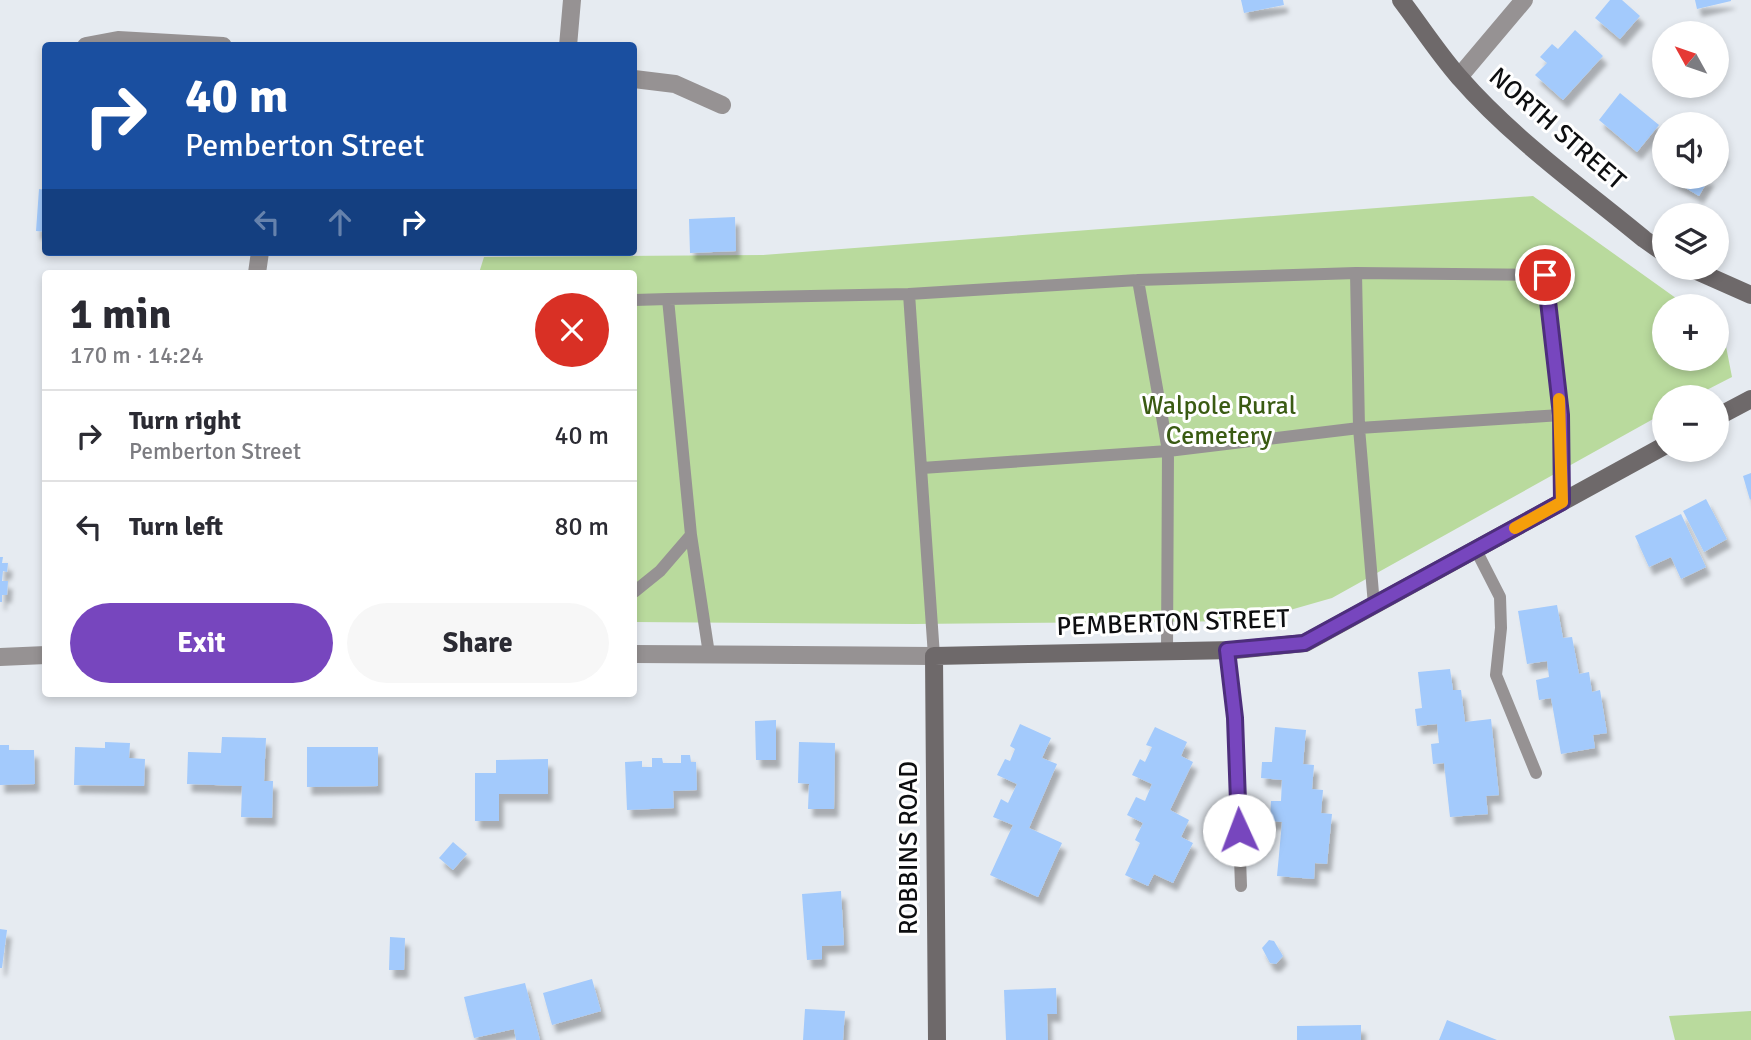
<!DOCTYPE html>
<meta charset="utf-8">
<style>
body{margin:0;font-family:Signika,sans-serif;background:#f7f7f7;color:#2b2b33;height:100vh;display:flex;flex-direction:column;font-size:26px;white-space:nowrap}
*{box-sizing:border-box;margin:0}
p{font-size:23px;color:#7c7c81}
.icon{flex:none;width:38px;height:38px;fill:none;stroke:currentColor;stroke-width:2;stroke-linecap:round;stroke-linejoin:round}
.map{position:relative;flex:1;overflow:hidden}
.panel{position:absolute;left:42px;top:270px;width:595px;height:427px;display:flex;flex-direction:column;background:#fff;border-radius:7px;box-shadow:0 4px 10px #0003}
.panel>*{flex:none}
.guide{position:absolute;left:42px;top:42px;width:595px;height:214px;border-radius:7px;box-shadow:0 4px 10px #0003;background:#1a4fa0;color:#fff;overflow:hidden}
.needle{width:46px;rotate:310deg}
.fabs{position:absolute;left:1652px;top:21px;display:grid;gap:14px}
.fabs a{display:grid;place-items:center;width:77px;height:77px;border-radius:50%;background:#fff;box-shadow:0 4px 10px #0003;font-size:35px}
.pin{position:absolute;display:grid;place-items:center;width:60px;height:60px;color:#fff;margin:-30px;border:4px solid #fff;border-radius:50%;box-shadow:0 2px 7px #0007}
.me{position:absolute;width:77px;margin:-38px;rotate:358deg;stroke-linejoin:round;filter:drop-shadow(0 0 5px #0008)}
.turn{display:flex;align-items:center;gap:24px;height:147px;padding:0 28px;font-size:32px}
.turn .icon{width:91px;height:91px;stroke-width:2.5}
.turn b{display:block;font-size:49px;line-height:60px}
.lanes{display:flex;align-items:center;height:66px;padding:0 28px;background:#0003;justify-content:center;gap:35px;direction:ltr}
.lanes .off{opacity:.35}
.round{display:grid;place-items:center;flex:none;width:74px;height:74px;border-radius:37px;background:#f7f7f7}
.summary{display:flex;align-items:center;justify-content:space-between;height:119px;padding:0 28px}
h1{font-size:42px;font-weight:800;line-height:52px}
.cta{display:flex;gap:14px;margin-top:auto;padding:14px 28px}
.cta a{flex:1;height:80px;border-radius:42px;background:#7746be;color:#fff;font-size:28px;font-weight:800;line-height:80px;text-align:center}
.cta a+a{background:#f7f7f7;color:#2b2b33}
ul{padding:0;list-style:none}
li{display:flex;align-items:center;gap:21px;height:91px;padding:0 28px;border-top:2px solid #e1e1e2}
li div{flex:1}
li b{display:block;font-size:26px}
li em{font-style:normal}
.map>svg:first-child{display:block}
.green{fill:#b9da9d}
.building{fill:#a3cafc;filter:url(#shadow)}
.lines{fill:none;stroke-linecap:round;stroke-linejoin:round}
.lane{stroke:#969293;stroke-width:12}
.street{stroke:#969293;stroke-width:18}
.secondary{stroke:#6e696a;stroke-width:18}
.route-casing{stroke:#4d2e7c;stroke-width:18}
.route{stroke:#7746be;stroke-width:12}
.slow{stroke:#f59e0b;stroke-width:12}
.labels{text-anchor:middle;dominant-baseline:central;stroke-width:6;stroke-linejoin:round;paint-order:stroke}
.street-label{font-size:26px;fill:#0d0e10;stroke:#fff}
.park-label{font-size:26px;fill:#3a5b13;stroke:#fff}
</style>
<div class="map">
<svg width="1751" height="1040" viewBox="0 0 1751 1040">
<defs>
<filter id="shadow"><feDropShadow dx="4.5" dy="8" stdDeviation="2" flood-color="#0004"/></filter>
</defs>
<rect width="100%" height="100%" fill="#e6ebf1"/>
<path class="green" d="M 1533,196 L 1687,306 L 1664,306 L 1664,359 L 1717,359 L 1717,327 L 1723,331 L 1732,377 L 1693,397 L 1664,397 L 1664,413 L 1332,598 L 1252,621 L 913,624 L 634,622 L 634,273 L 479,273 L 484,257 L 763,255 Z
M 1751,1011 L 1751,1040 L 1675,1040 L 1669,1016 Z"/>
<path class="building" d="M 1241,0 L 1283,0 L 1284,5 L 1244,13 Z
M 1610,0 L 1622,0 L 1640,16 L 1620,39 L 1595,18 Z
M 1695,0 L 1731,0 L 1731,1 L 1697,9 Z
M 1575,30 L 1603,56 L 1563,100 L 1535,75 L 1547,63 L 1540,57 L 1552,44 L 1558,49 Z
M 1620,93 L 1659,125 L 1637,152 L 1599,120 Z
M 1687,117 L 1700,124 L 1683,124 Z
M 1717,149 L 1724,153 L 1717,166 Z
M 1667,177 L 1710,177 L 1699,196 Z
M 39,189 L 46,190 L 46,232 L 36,231 Z
M 735,217 L 736,251 L 690,253 L 689,219 Z
M 1751,473 L 1751,499 L 1750,500 L 1743,476 Z
M 1706,499 L 1727,539 L 1704,552 L 1683,511 Z
M 1681,514 L 1706,567 L 1681,579 L 1671,557 L 1649,567 L 1635,536 Z
M 0,557 L 3,557 L 2,563 L 8,563 L 7,572 L 3,571 L 2,581 L 8,581 L 7,595 L 2,595 L 2,602 L 0,602 Z
M 1557,605 L 1563,638 L 1572,637 L 1579,674 L 1589,672 L 1592,692 L 1600,690 L 1607,733 L 1593,735 L 1595,748 L 1561,754 L 1551,698 L 1539,700 L 1536,680 L 1549,677 L 1547,661 L 1527,664 L 1518,611 Z
M 1450,669 L 1453,690 L 1461,690 L 1465,722 L 1491,719 L 1499,795 L 1486,796 L 1488,814 L 1450,817 L 1444,763 L 1433,764 L 1431,744 L 1439,743 L 1437,724 L 1417,726 L 1415,709 L 1422,708 L 1418,672 Z
M 776,720 L 776,760 L 756,760 L 755,721 Z
M 1020,724 L 1051,738 L 1042,758 L 1057,764 L 1029,828 L 1062,843 L 1038,897 L 990,875 L 1013,825 L 993,817 L 1001,799 L 1008,803 L 1017,784 L 997,775 L 1005,759 L 1010,761 L 1015,749 L 1010,746 Z
M 1155,727 L 1187,742 L 1181,756 L 1193,762 L 1170,810 L 1189,820 L 1181,837 L 1193,843 L 1173,883 L 1154,874 L 1148,886 L 1125,875 L 1140,843 L 1135,840 L 1143,823 L 1127,815 L 1136,797 L 1145,801 L 1152,784 L 1132,775 L 1140,759 L 1145,762 L 1152,747 L 1146,745 Z
M 1275,727 L 1306,730 L 1303,764 L 1314,765 L 1312,789 L 1323,790 L 1321,813 L 1332,814 L 1327,864 L 1315,863 L 1314,879 L 1277,876 L 1282,822 L 1270,821 L 1271,801 L 1281,801 L 1282,780 L 1261,778 L 1262,762 L 1272,762 Z
M 222,737 L 266,738 L 264,781 L 273,781 L 272,818 L 241,817 L 242,786 L 187,784 L 188,752 L 221,753 Z
M 105,742 L 130,743 L 129,758 L 145,759 L 144,786 L 74,785 L 75,747 L 105,748 Z
M 799,742 L 835,743 L 834,809 L 808,809 L 809,784 L 798,783 Z
M 0,745 L 9,745 L 9,750 L 34,750 L 35,784 L 0,785 Z
M 307,747 L 378,747 L 378,786 L 307,787 Z
M 681,755 L 690,755 L 691,762 L 696,762 L 697,790 L 673,791 L 674,808 L 627,810 L 625,762 L 642,761 L 642,767 L 652,767 L 652,758 L 662,758 L 663,763 L 681,763 Z
M 548,759 L 548,794 L 499,794 L 499,821 L 475,821 L 475,773 L 496,773 L 496,760 Z
M 453,842 L 467,854 L 453,870 L 439,858 Z
M 841,891 L 844,945 L 822,946 L 822,959 L 807,960 L 802,894 Z
M 0,929 L 7,930 L 2,968 L 0,968 Z
M 390,937 L 405,938 L 404,970 L 389,970 Z
M 1269,940 L 1274,941 L 1283,956 L 1276,964 L 1270,963 L 1262,948 Z
M 592,979 L 601,1011 L 552,1025 L 543,993 Z
M 525,983 L 540,1040 L 516,1040 L 514,1029 L 474,1038 L 464,997 Z
M 1056,988 L 1057,1014 L 1047,1014 L 1048,1040 L 1006,1040 L 1004,990 Z
M 805,1009 L 845,1011 L 843,1040 L 803,1040 Z
M 1447,1020 L 1497,1040 L 1439,1040 Z
M 1361,1025 L 1361,1040 L 1297,1040 L 1297,1026 Z"/>
<g class="lines">
<path class="lane" d="M 1356,273 L 1359,428 L 1374,605
M 909,294 L 934,656
M 668,299 L 909,294 L 1138,280
M 634,300 L 668,299 L 691,535 L 660,571 L 634,592
M 1561,415 L 1359,428 L 1168,451 L 1138,280 L 1356,273 L 1545,275 L 1561,415 L 1562,502
M 922,468 L 1168,451 L 1167,651
M 691,535 L 709,654
M 1476,550 L 1500,597 L 1501,628 L 1496,675 L 1536,773
M 1227,650 L 1235,718 L 1241,886"/>
<path class="street" d="M 86,46 L 118,40 L 223,46
M 568,46 L 572,0
M 1459,77 L 1524,0
M 634,79 L 675,84 L 722,105
M 257,273 L 260,252
M 634,654 L 934,656
M 0,657 L 46,655"/>
<path class="secondary" d="M 1401,0 C 1420,25 1438,53 1459,77 C 1513,139 1581,187 1644,239 L 1664,253
M 1690,268 L 1751,295
M 1717,417 L 1751,399
M 937,1040 L 934,656 L 1235,650 L 1305,643 L 1664,446"/>
</g>
<g class="lines">
<defs>
<path id="route" d="M 1239,830 L 1235,718 L 1227,650 L 1304,643 L 1562,502 L 1561,415 L 1545,275"/>
</defs>
<use href="#route" class="route-casing"/>
<use href="#route" class="route"/>
<path class="slow" d="M 1515,528 L 1562,502 L 1559,399"/>
</g>
<g class="labels">
<g class="street-label">
<text transform="translate(1557 129) rotate(41)">NORTH STREET</text>
<text transform="translate(1173 623) rotate(-2)">PEMBERTON STREET</text>
<text transform="translate(909 848) rotate(-90)">ROBBINS ROAD</text>
</g>
<g class="park-label">
<text x="1219" y="406">Walpole Rural<tspan x="1219" dy="30">Cemetery</tspan></text>
</g>
</g>
</svg>
<div class="fabs">
<a><svg class="needle" viewBox="-14 -14 28 28"><path d="M0-13l5 13h-10z" fill="#e53935"/><path d="M0 13l5-13h-10z" fill="#7c7c81"/></svg></a>
<a><svg class="icon" aria-label="sound" viewBox="0 0 24 24"><path d="M4 9h4l5-4v14l-5-4H4zM17 9q2 3 0 6"/></svg></a>
<a><svg class="icon" aria-label="layers" viewBox="0 0 24 24"><path d="M12 4l9 5-9 5-9-5zM3 14l9 5 9-5"/></svg></a>
<a>+</a>
<a>−</a>
</div>
<div class="pin" style="left:1545px;top:275px;background:#d93025"><svg class="icon" aria-label="arrive" viewBox="0 0 24 24"><path d="M6 21V4h12l-3 4 3 4H6"/></svg></div>
<svg class="me" style="left:1239px;top:830px" viewBox="-20 -20 40 40"><circle r="19" fill="#fff"/><path d="M0-13L10 11 0 6-10 11z" fill="#7746be"/></svg>
<div class="guide">
<div class="turn"><svg class="icon" aria-label="right" viewBox="0 0 24 24"><path d="M7 20v-9h11M14 6l5 5-5 5"/></svg><div><b>40 m</b>Pemberton Street</div></div>
<div class="lanes"><svg class="icon off" aria-label="left" viewBox="0 0 24 24"><path d="M17 20v-9H6M10 6l-5 5 5 5"/></svg><svg class="icon off" aria-label="ahead" viewBox="0 0 24 24"><path d="M12 20V5M6 11l6-6 6 6"/></svg><svg class="icon" aria-label="right" viewBox="0 0 24 24"><path d="M7 20v-9h11M14 6l5 5-5 5"/></svg></div>
</div>
<section class="panel">
<div class="summary"><div><h1>1 min</h1><p>170 m · 14:24</p></div><a class="round" style="background:#d93025;color:#fff"><svg class="icon" aria-label="close" viewBox="0 0 24 24"><path d="M6 6l12 12M18 6L6 18"/></svg></a></div>
<ul>
<li><svg class="icon" aria-label="right" viewBox="0 0 24 24"><path d="M7 20v-9h11M14 6l5 5-5 5"/></svg><div><b>Turn right</b><p>Pemberton Street</p></div><em>40 m</em></li>
<li><svg class="icon" aria-label="left" viewBox="0 0 24 24"><path d="M17 20v-9H6M10 6l-5 5 5 5"/></svg><div><b>Turn left</b></div><em>80 m</em></li>
</ul>
<div class="cta"><a>Exit</a><a>Share</a></div>
</section>
</div>
